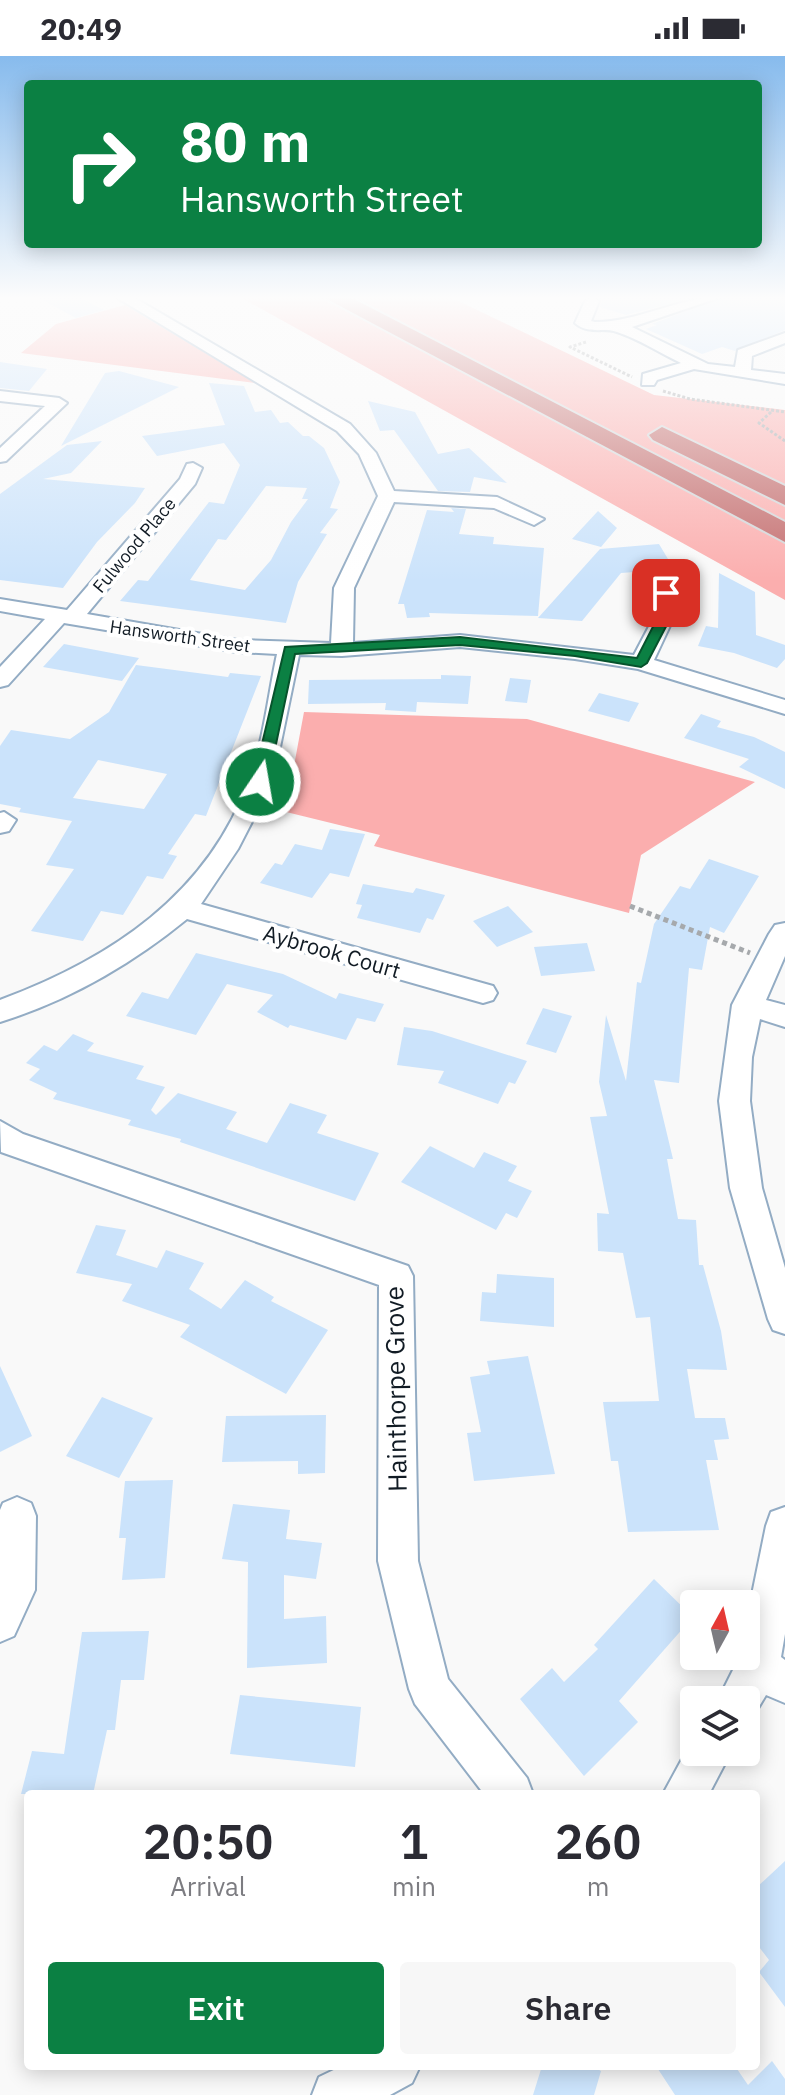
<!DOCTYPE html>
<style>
body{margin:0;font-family:"IBM Plex Sans",sans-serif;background:#f7f7f7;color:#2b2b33;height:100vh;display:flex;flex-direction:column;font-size:30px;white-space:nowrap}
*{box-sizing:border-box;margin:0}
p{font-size:26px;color:#7c7c81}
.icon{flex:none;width:44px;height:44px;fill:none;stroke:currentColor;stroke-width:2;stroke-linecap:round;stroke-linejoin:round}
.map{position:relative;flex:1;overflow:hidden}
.details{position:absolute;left:24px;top:1734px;width:736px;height:280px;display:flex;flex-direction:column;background:#fff;border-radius:8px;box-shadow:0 4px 20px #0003}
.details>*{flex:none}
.banner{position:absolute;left:24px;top:24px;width:738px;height:168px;border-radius:8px;box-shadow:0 4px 20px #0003;background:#0b8043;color:#fff;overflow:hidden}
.needle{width:52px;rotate:8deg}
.tools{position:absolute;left:680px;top:1534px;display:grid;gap:16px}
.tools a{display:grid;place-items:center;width:80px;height:80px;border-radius:8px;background:#fff;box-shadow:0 4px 20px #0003;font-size:40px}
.pin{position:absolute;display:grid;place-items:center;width:68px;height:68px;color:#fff;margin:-34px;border-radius:16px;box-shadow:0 4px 12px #0006}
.me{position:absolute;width:88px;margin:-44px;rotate:12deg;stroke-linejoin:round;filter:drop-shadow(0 0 6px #0008)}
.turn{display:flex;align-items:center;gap:28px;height:168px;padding:0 24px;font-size:36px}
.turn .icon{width:104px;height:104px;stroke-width:2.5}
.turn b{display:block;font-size:56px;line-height:68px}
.eta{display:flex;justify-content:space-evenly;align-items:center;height:136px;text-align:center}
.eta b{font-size:48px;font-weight:600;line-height:56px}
.action{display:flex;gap:16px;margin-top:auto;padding:16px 24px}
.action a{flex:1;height:92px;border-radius:8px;background:#0b8043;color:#fff;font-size:32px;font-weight:600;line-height:92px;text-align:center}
.action a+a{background:#f7f7f7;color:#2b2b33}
.status{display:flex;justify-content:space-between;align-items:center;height:56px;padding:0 40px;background:#fff;direction:ltr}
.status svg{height:22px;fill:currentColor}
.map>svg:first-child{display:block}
.green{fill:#fbaeae}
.building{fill:#cbe3fb;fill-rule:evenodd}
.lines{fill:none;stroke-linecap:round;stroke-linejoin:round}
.minor-casing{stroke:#93acc4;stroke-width:4}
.highway-casing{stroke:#d4d6d8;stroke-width:4}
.path-far1{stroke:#a6a9ac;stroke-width:3;stroke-dasharray:3 2;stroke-linecap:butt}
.path{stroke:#a6a9ac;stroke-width:5;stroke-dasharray:5 4;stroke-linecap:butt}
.minor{fill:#fff;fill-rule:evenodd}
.highway{fill:#c46d6e;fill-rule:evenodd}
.route{fill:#0b8043;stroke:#07532c;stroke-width:2}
.labels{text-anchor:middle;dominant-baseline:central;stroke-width:8;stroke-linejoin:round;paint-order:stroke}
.far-street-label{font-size:18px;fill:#111b24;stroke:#fff}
.street-label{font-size:22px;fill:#111b24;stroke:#fff}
.near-street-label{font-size:26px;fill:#111b24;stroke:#fff}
</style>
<div class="status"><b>20:49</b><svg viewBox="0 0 49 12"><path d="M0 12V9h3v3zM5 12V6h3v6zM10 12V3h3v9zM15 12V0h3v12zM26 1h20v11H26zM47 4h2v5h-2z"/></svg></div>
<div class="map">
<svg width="785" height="2039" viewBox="0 0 785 2039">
<rect width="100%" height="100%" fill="#f9f9f9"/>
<path class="green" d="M 240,241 L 450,241 L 654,339 L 785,354 L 785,544 Z
M 125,249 L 255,327 L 21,297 L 56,268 Z
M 304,656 L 527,663 L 755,726 L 641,799 L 629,857 L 374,790 L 380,779 L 278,754 L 291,726 Z"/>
<path class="building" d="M 37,241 L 79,241 L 104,254 L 76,262 Z
M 597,241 L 696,241 L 626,259 L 600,251 L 602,244 Z
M 724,241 L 785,241 L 785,274 L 735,295 L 722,291 L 702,298 L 646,273 L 657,269 L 652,268 Z
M 0,306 L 47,313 L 29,335 L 0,332 Z
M 119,315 L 179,331 L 61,390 L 105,317 Z
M 209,327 L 244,330 L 255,356 L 271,354 L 280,367 L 288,366 L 303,380 L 309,380 L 324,392 L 340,426 L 330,452 L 338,453 L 320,477 L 327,478 L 298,526 L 286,567 L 120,545 L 138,524 L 148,525 L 209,446 L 224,448 L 240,409 L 224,387 L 157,400 L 142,380 L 225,369 ZM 266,430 L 307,432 L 302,443 L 308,443 L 291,466 L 271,504 L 245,534 L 190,524 L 218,483 L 226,484 Z
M 368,345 L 415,356 L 438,398 L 469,392 L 507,427 L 474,421 L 470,436 L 438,435 L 394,374 L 380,375 Z
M 102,385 L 71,417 L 43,423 L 145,432 L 135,447 L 97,486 L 63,532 L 0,524 L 0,438 L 67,389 Z
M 451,452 L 466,453 L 459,478 L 494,481 L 493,488 L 544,492 L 538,560 L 429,557 L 430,561 L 407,562 L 404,548 L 398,548 L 427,454 L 454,456 Z
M 598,455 L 617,472 L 601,491 L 572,483 Z
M 659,488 L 674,513 L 621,517 L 582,565 L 538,562 L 600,493 Z
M 719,517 L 755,536 L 756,579 L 785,589 L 785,603 L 777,612 L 734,597 L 698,590 L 706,570 L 718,572 Z
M 64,588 L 117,598 L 139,602 L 122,625 L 43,611 Z
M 136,609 L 228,621 L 230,617 L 261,620 L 206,760 L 195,758 L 168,798 L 177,800 L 163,823 L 147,820 L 123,859 L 101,855 L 83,885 L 31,875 L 74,813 L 46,809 L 72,765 L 19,756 L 21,752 L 0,748 L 0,690 L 11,674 L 70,683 L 109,656 ZM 98,704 L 167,718 L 144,753 L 73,742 Z
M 441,619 L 471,620 L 468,648 L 417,646 L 416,656 L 385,654 L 386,647 L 308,648 L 309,624 L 441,623 Z
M 510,622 L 531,624 L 527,647 L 505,645 Z
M 599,637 L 639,647 L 629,666 L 588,655 Z
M 701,658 L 721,665 L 717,671 L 754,681 L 785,696 L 785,733 L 739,711 L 749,703 L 684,682 Z
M 330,773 L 365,778 L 349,821 L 330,817 L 312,842 L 260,827 L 275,807 L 282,809 L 295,788 L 322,794 Z
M 709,803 L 759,820 L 724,877 L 710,871 L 702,914 L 689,912 L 679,1027 L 654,1024 L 673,1103 L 667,1103 L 678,1163 L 696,1164 L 699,1209 L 703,1209 L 721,1275 L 727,1314 L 687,1313 L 695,1362 L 725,1362 L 729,1383 L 714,1384 L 718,1404 L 706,1404 L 719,1474 L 628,1476 L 618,1405 L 611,1405 L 603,1346 L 659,1345 L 650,1261 L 636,1262 L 623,1197 L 598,1195 L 597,1157 L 609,1158 L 590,1061 L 607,1060 L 599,1026 L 606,959 L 626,1025 L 637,926 L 641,927 L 654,868 L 680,830 L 690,833 Z
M 363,828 L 413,837 L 416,832 L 445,839 L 433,864 L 427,862 L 420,877 L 357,862 L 362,849 L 356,848 Z
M 508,850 L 533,876 L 497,891 L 473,865 Z
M 587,887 L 595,915 L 541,920 L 534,891 Z
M 196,897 L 283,918 L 336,943 L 339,937 L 384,948 L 375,966 L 357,962 L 346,984 L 290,969 L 288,972 L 257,956 L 273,939 L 227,928 L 196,979 L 126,960 L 142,936 L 168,943 Z
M 543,952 L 572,960 L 556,997 L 526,988 Z
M 404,971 L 432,975 L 527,1005 L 515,1028 L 509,1026 L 498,1048 L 438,1027 L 444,1015 L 397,1009 Z
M 73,978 L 94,987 L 87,995 L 144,1010 L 136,1023 L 165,1031 L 151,1054 L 156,1059 L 178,1037 L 237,1056 L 226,1073 L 267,1087 L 290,1047 L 327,1059 L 317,1077 L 379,1097 L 355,1145 L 180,1086 L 181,1083 L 128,1069 L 131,1064 L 53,1043 L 57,1037 L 29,1024 L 40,1013 L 26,1007 L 44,989 L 57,995 Z
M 430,1090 L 474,1112 L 484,1096 L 517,1110 L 508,1125 L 532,1135 L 517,1162 L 506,1157 L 496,1174 L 401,1126 Z
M 96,1169 L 126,1174 L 116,1199 L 157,1212 L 166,1194 L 204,1207 L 189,1233 L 221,1253 L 245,1224 L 274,1241 L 271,1245 L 328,1274 L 286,1338 L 180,1281 L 190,1269 L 122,1245 L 132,1228 L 76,1217 Z
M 497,1218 L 554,1222 L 554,1271 L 480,1265 L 482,1236 L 496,1237 Z
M 528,1300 L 555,1418 L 474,1425 L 467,1377 L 481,1376 L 470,1321 L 490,1318 L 487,1305 Z
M 0,1310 L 32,1380 L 0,1396 Z
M 102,1341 L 153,1362 L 119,1422 L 66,1400 Z
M 326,1359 L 325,1417 L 298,1418 L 298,1405 L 222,1406 L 226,1360 Z
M 173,1424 L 165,1522 L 122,1524 L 126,1482 L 119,1482 L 125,1425 Z
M 233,1448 L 290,1454 L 286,1483 L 322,1487 L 316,1523 L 284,1519 L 284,1563 L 326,1560 L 327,1607 L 247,1612 L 248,1506 L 222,1503 Z
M 654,1523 L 693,1561 L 619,1645 L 638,1666 L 584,1720 L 520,1643 L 552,1612 L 564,1626 L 598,1593 L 594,1589 Z
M 149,1575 L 144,1624 L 121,1624 L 115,1674 L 107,1674 L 93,1738 L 21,1738 L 32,1695 L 64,1698 L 82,1576 Z
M 240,1639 L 361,1651 L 355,1711 L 230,1698 Z
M 785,1805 L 785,1951 L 759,1916 L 769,1904 L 756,1887 L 756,1832 Z
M 772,2005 L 785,2023 L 785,2039 L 675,2039 L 656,2010 L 735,2010 L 748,2029 Z
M 542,2010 L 592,2010 L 601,2015 L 594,2039 L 533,2039 Z"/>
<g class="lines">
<defs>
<path id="minor" d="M 116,241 L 133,241 L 350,368 L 376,397 L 394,435 L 497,441 L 544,463 L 534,469 L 494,452 L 394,446 L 354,532 L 353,587 L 460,579 L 634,599 L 655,559 L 656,537 L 666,531 L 676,537 L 675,559 L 654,604 L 785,644 L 785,658 L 638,613 L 575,603 L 460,591 L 342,600 L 299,599 L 273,725 L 238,793 L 201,848 L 493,930 L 497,937 L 493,944 L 483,947 L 187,863 C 132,908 68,945 0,966 L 0,944 C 110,903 208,839 249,724 C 264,683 268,640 277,598 L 237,596 L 64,567 L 8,629 L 0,631 L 0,611 L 45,563 L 0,555 L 0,543 L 67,554 L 180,423 L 187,408 L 193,407 L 202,412 L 195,428 L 87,558 L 237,584 L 331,587 L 334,532 L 378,440 L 359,398 L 337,375 Z
M 592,241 L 599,245 L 591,265 L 595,266 C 639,266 678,241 721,241 L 632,271 L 708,308 L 735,311 L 738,294 L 785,277 L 785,287 L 752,300 L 751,314 L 785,318 L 785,328 L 694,313 L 657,324 L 654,329 L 642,329 L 643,318 L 681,307 C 660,297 639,283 617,276 C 603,271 589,279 575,267 L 585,245 Z
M 0,335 L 59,342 L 67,347 L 6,405 L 0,406 L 0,392 L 45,350 L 0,345 Z
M 4,756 L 16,764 L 9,775 L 0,777 L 0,757 Z
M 785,867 L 785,900 L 766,944 L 785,949 L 785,971 L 760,963 L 752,1001 L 750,1045 L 762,1132 L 785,1212 L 785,1278 L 773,1274 L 768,1263 L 730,1132 L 719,1045 L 732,949 L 769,878 L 775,869 Z
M 0,1065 L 23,1078 L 408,1210 L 413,1220 L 418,1505 L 448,1623 L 527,1722 L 533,1738 L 484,1738 L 415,1648 L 409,1633 L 378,1505 L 379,1229 L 1,1096 Z
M 17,1441 L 31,1447 L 36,1460 L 35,1534 L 14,1580 L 0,1586 L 0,1454 L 3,1447 Z
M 785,1451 L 785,1578 L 781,1601 L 785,1604 L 785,1647 L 766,1639 L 754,1659 L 746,1662 L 746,1644 L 718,1644 L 740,1600 L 746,1600 L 746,1568 L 766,1470 L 771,1456 Z
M 694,1681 L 694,1696 L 731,1696 L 709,1738 L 663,1738 Z
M 342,2010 L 420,2010 L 412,2027 L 390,2039 L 312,2039 L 319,2021 Z"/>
<path id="highway" d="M 323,241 L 350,241 L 785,466 L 785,486 Z
M 662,371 L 785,430 L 785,449 L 653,384 L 649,379 Z"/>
</defs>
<use href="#minor" class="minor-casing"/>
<use href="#highway" class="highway-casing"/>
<path class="path-far1" d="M 586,286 L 570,291 L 632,321
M 663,335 L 690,343 L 785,356
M 771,356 L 759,367 L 785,385"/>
<path class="path" d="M 630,850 L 750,897"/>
<use href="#minor" class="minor"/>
<use href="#highway" class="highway"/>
</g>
<linearGradient id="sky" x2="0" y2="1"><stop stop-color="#87bbed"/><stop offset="0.46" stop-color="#fcfcfc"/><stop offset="1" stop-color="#fcfcfc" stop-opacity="0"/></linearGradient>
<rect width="785" height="526" fill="url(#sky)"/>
<path class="route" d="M 666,533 L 672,537 L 672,559 L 647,607 L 641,611 L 575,600 L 460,589 L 295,598 L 268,726 L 260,730 L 253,726 L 285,591 L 460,581 L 637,602 L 659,559 L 660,537 Z"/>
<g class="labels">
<g class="far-street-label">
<text transform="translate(134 489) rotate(-50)">Fulwood Place</text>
<text transform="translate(180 580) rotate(8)">Hansworth Street</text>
</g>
<g class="street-label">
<text transform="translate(332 895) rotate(16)">Aybrook Court</text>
</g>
<g class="near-street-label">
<text transform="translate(395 1333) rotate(-91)">Hainthorpe Grove</text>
</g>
</g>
</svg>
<div class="tools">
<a><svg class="needle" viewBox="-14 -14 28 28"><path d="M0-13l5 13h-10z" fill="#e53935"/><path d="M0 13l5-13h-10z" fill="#7c7c81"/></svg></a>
<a><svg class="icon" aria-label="layers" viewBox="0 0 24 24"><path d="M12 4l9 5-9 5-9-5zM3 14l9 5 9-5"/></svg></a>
</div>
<div class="pin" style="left:666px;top:537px;background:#d93025"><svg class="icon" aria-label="arrive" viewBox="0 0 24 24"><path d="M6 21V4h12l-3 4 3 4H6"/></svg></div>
<svg class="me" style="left:260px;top:726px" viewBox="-20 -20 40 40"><circle r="17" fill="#0b8043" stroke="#fff" stroke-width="3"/><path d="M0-11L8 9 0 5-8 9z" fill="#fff"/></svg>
<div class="banner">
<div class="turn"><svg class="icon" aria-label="right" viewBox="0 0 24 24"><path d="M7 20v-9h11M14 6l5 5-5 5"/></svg><div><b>80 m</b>Hansworth Street</div></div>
</div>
<section class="details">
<div class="eta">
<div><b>20:50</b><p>Arrival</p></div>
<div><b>1</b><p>min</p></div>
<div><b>260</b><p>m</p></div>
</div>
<div class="action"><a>Exit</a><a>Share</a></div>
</section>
</div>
